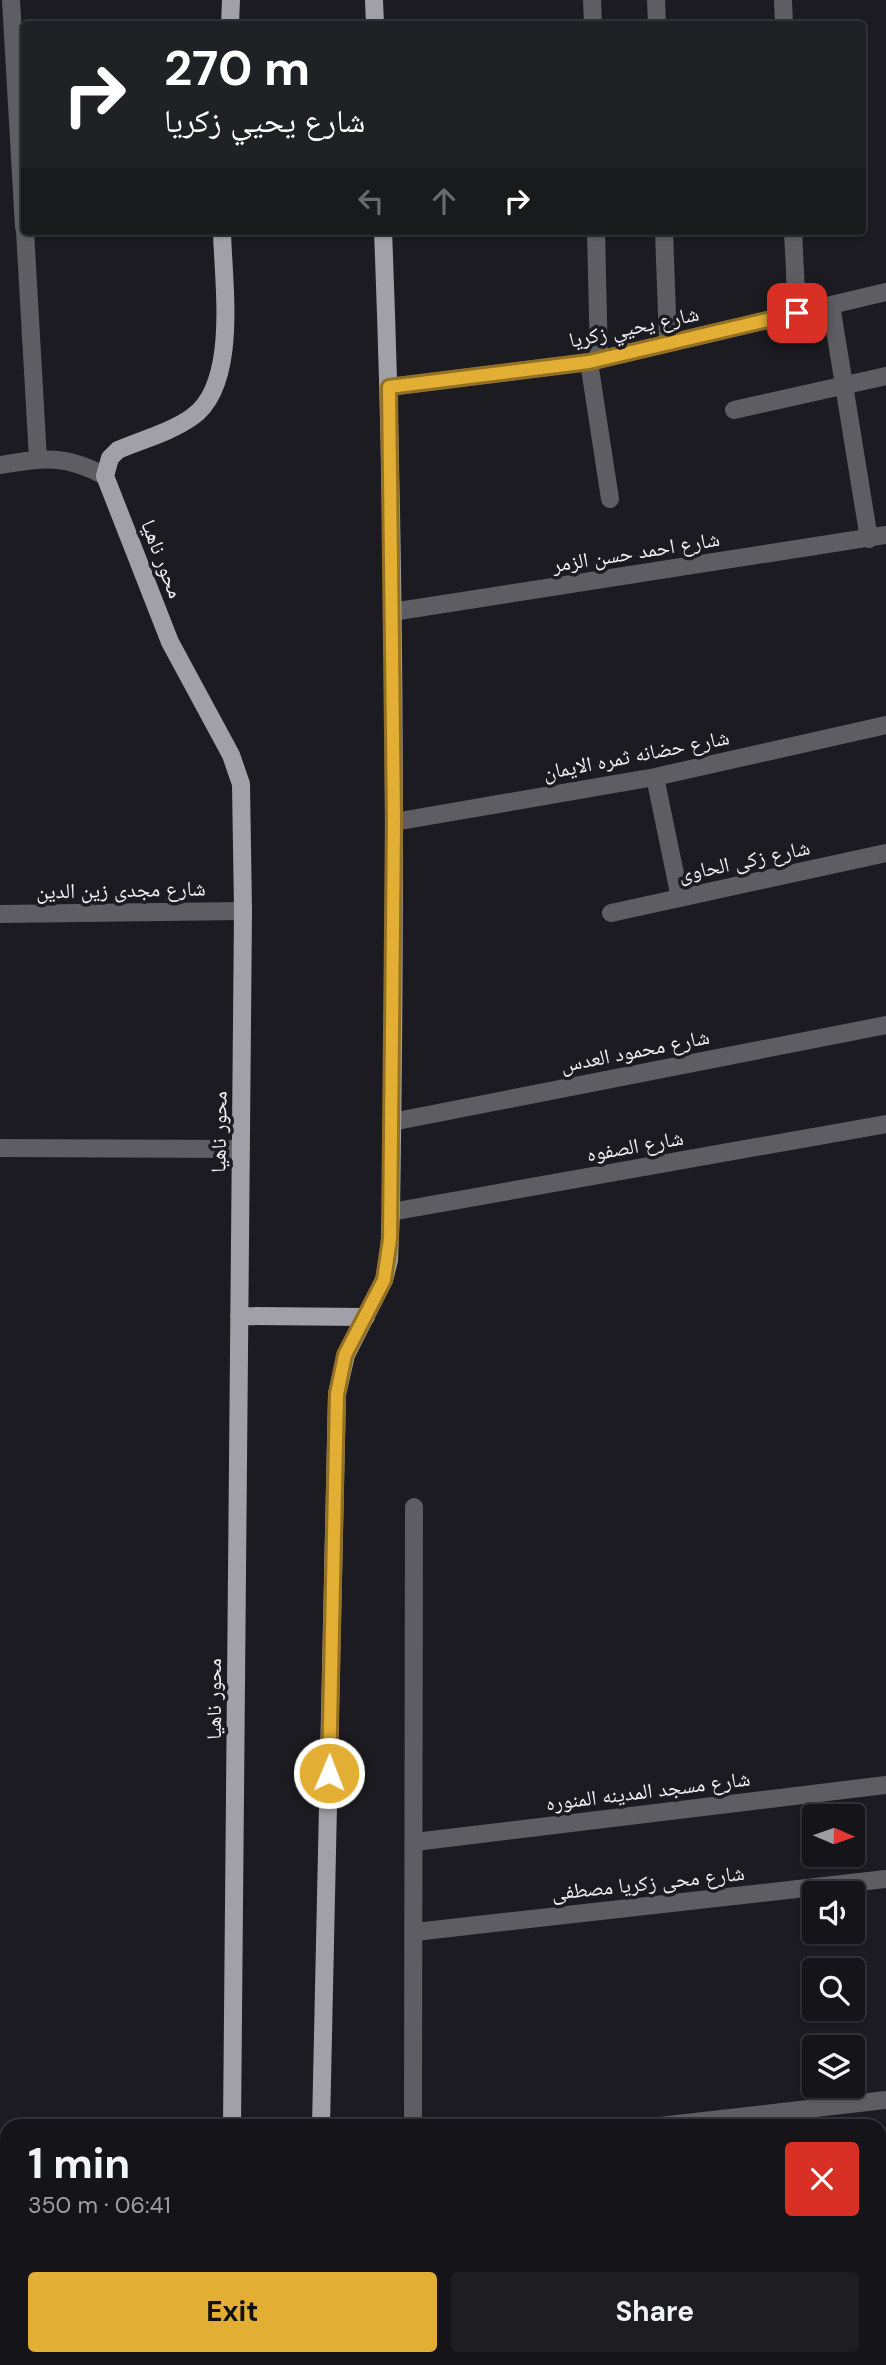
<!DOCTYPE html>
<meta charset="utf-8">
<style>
body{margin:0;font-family:"DM Sans","Noto Naskh Arabic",sans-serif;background:#1e1d22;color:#f1f3f6;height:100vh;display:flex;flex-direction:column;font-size:26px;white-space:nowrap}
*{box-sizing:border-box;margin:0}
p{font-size:23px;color:#9d9ea2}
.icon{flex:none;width:38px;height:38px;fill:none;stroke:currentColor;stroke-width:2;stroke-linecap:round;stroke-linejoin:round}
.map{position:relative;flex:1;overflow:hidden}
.details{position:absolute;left:0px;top:2119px;width:887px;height:247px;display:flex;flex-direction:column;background:#151419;border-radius:21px 21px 0 0;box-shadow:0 2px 5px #0004,0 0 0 2px #343338}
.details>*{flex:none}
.guide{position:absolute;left:21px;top:21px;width:845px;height:214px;border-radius:7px;box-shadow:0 2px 5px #0004,0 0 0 2px #343338;background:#202124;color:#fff;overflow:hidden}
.needle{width:46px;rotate:92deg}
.controls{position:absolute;left:802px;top:1804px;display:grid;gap:14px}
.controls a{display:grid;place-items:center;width:63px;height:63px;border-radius:7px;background:#151419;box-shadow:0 2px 5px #0004,0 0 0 2px #343338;font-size:35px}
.pin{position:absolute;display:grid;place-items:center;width:60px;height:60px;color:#fff;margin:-30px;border-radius:14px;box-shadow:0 4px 10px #0006}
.me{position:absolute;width:77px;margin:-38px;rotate:1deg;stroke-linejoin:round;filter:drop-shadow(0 0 5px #0008)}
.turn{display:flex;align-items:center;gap:24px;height:147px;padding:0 28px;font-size:32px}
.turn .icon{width:91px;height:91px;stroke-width:2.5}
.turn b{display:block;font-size:49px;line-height:60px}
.lanes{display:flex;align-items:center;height:66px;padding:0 28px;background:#0003;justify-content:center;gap:35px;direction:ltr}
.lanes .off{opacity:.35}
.round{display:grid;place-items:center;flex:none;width:74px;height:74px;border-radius:7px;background:#1e1d22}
.overview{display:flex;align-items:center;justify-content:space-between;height:119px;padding:0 28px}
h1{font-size:42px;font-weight:700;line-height:52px}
.primary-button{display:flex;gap:14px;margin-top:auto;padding:14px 28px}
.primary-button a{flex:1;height:80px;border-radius:7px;background:#e3ae34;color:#111;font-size:28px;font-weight:700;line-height:80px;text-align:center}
.primary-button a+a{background:#1e1d22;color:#f1f3f6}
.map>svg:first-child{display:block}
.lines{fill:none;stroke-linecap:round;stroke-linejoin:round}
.minor{stroke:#5e5d61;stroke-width:18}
.major{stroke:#a19fa7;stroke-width:18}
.route-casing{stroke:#947122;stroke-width:18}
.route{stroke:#e3ae34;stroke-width:12}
.labels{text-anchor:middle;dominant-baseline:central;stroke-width:7;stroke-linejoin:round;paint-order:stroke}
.street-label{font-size:21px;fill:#f0eff4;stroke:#1c1b21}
</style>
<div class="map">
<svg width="886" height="2365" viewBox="0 0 886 2365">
<rect width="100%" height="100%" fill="#1c1b21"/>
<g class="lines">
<path class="minor" d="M 11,0 L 24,227
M 592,0 L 593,24
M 656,0 L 657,24
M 783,0 L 784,24
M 25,231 L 38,459
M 596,231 L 599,360
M 664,231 L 668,343
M 793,231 L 797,313
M 831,305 L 869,539
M 589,362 L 610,499
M 389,387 L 589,362 L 886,292
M 734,410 L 886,376
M 0,465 C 44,458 65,454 105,476
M 392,612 L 886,535
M 655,777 L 680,898
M 394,822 L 655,777 L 886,725
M 611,913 L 886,853
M 0,914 L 243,911
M 392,1122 L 886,1025
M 0,1148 L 241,1149
M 391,1212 L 886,1124
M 415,1842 L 886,1785
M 415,1932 L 886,1879
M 413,2126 L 414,1507
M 660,2126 L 886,2100
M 407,2365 L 407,2359"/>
<path class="major" d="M 374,0 L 375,24
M 230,24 L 231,0
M 222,231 C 223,283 239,384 192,417 C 171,432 141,440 118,450 L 110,458 L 105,476 L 170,642 L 231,755 L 241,784 L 243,911 L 232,2126
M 239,1316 L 366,1317
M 321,2126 L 337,1394 L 346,1355 L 384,1280 L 389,1260 L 391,1212 C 396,885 396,558 383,231
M 223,2365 L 224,2359
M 316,2365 L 316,2359"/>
</g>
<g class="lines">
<defs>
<path id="route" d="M 329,1773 L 337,1394 L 345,1355 L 384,1280 L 390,1239 L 394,822 L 389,387 L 589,362 L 797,313"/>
</defs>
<use href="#route" class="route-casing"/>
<use href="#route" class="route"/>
</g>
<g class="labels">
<g class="street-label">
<text transform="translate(634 327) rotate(-12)">شارع يحيي زكريا</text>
<text transform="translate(636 552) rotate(-9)">شارع احمد حسن الزمر</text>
<text transform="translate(162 559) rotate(69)">محور ناهيا</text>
<text transform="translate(636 755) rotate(-11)">شارع حضانه ثمره الايمان</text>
<text transform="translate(744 861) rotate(-12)">شارع زكى الحاوى</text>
<text transform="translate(121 890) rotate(-1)">شارع مجدى زين الدين</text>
<text transform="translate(635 1051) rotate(-11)">شارع محمود العدس</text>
<text transform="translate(219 1132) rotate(-89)">محور ناهيا</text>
<text transform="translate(635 1146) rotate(-10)">شارع الصفوه</text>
<text transform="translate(214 1699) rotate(-90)">محور ناهيا</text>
<text transform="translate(648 1791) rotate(-7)">شارع مسجد المدينه المنوره</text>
<text transform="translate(648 1883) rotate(-6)">شارع محى زكريا مصطفى</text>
</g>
</g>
</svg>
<div class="controls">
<a><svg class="needle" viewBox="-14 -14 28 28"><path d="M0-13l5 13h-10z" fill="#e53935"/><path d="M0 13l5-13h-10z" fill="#9d9ea2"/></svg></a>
<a><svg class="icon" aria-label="sound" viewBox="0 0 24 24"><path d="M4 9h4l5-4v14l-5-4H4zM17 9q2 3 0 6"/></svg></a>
<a><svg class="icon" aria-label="search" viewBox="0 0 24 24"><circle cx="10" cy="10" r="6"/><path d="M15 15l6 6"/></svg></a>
<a><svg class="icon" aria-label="layers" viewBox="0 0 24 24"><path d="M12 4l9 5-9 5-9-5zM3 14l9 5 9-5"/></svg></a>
</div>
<div class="pin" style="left:797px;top:313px;background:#d93025"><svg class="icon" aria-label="arrive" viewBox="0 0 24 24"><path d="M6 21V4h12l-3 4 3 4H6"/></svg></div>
<svg class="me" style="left:329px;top:1773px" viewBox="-20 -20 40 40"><circle r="17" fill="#e3ae34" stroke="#fff" stroke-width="3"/><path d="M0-11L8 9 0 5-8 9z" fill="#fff"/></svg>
<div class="guide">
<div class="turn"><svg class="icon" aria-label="right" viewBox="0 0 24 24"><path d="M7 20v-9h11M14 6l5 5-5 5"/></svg><div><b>270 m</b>شارع يحيي زكريا</div></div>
<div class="lanes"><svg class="icon off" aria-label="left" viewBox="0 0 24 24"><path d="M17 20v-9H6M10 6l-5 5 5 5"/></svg><svg class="icon off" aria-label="ahead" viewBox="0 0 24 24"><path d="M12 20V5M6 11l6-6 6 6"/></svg><svg class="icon" aria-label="right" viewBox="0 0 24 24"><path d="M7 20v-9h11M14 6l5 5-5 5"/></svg></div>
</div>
<section class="details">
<div class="overview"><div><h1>1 min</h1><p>350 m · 06:41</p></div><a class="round" style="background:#d93025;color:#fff"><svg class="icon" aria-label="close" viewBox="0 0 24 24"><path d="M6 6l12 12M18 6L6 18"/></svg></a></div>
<div class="primary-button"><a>Exit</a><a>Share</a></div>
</section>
</div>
